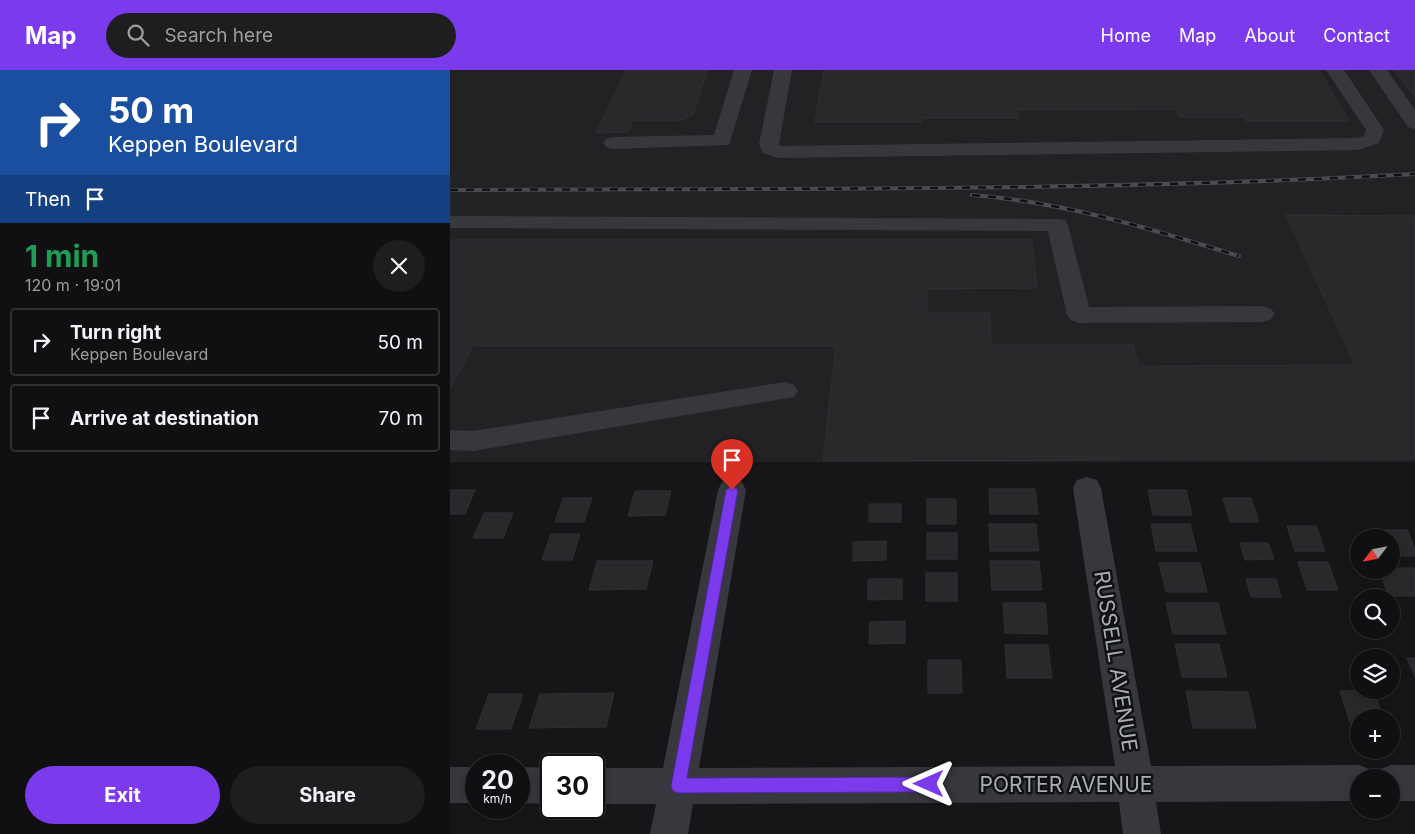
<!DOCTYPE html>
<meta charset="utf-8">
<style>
body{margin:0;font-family:Inter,sans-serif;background:#1e1e20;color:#f1f3f6;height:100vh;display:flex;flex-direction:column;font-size:19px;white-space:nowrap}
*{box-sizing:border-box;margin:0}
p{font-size:16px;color:#9c9d9f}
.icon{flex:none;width:28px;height:28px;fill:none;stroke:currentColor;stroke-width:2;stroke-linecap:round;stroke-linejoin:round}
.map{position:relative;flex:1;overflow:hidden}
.panel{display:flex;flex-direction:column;background:#101012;width:450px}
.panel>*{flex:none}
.hud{background:#1a4fa0;color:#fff;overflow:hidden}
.needle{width:32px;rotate:238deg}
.controls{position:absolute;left:900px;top:459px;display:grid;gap:10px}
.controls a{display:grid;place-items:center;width:50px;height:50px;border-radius:50%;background:#101012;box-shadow:0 2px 8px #0003,0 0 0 1px #303032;font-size:25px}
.speed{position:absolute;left:15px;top:684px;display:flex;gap:10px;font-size:25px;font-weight:700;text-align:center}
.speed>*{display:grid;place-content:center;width:65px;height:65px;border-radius:50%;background:#101012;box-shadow:0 2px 8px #0003,0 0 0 1px #303032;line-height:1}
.speed small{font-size:12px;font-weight:400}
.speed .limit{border:2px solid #111;border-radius:8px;background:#fff;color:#111}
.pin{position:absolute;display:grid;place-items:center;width:42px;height:42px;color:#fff;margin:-51px -21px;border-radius:50% 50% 50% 0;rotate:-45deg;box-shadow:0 0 5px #0007}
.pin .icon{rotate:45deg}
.me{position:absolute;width:55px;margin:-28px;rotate:270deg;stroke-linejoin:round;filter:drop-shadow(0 0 4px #0008)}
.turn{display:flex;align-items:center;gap:18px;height:105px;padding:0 25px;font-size:22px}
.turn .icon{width:65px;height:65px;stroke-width:2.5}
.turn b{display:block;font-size:35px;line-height:42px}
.then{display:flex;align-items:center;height:48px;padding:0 25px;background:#0003;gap:10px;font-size:19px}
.round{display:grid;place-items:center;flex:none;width:52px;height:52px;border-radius:26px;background:#1e1e20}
.summary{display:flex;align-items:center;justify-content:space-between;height:85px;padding:0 25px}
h1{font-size:30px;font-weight:700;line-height:38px;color:#1e9e55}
.cta{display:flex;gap:10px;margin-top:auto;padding:10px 25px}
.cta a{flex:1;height:58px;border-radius:30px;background:#7c3aed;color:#fff;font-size:20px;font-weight:700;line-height:58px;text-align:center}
.cta a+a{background:#1e1e20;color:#f1f3f6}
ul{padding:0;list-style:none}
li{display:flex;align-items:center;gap:15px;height:68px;margin:0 10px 8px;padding:0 15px;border:2px solid #303032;border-radius:5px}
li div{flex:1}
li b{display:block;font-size:19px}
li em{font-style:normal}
header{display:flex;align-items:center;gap:30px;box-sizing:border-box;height:70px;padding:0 25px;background:#7c3aed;color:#fff}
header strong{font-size:24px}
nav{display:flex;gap:28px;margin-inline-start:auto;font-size:18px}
.search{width:350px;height:45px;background:#1e1e20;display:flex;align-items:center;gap:12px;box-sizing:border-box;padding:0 18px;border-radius:28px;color:#9c9d9f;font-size:19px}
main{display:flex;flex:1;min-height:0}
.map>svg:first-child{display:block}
.built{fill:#222225}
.building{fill:#29292c;stroke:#303034}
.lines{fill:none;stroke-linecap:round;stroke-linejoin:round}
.minor{fill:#37383d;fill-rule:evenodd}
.rail-casing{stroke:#4a4c52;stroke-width:4}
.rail{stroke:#111113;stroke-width:2.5;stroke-dasharray:8;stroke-linecap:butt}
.route{fill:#7c3aed;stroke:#51269a}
.labels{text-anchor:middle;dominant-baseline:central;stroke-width:5;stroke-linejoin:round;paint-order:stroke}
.near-street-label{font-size:21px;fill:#a8adb8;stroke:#111113}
</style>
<header>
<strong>Map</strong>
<div class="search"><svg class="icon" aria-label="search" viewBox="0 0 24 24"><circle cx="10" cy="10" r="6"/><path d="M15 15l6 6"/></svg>Search here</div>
<nav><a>Home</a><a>Map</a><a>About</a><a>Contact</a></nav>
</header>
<main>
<section class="panel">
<div class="hud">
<div class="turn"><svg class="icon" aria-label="right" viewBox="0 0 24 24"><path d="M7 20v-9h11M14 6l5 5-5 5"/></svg><div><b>50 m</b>Keppen Boulevard</div></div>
<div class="then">Then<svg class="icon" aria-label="arrive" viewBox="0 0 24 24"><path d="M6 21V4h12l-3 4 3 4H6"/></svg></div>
</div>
<div class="summary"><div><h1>1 min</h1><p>120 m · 19:01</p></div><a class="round"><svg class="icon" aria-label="close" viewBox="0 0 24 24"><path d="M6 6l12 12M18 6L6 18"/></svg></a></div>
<ul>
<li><svg class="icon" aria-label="right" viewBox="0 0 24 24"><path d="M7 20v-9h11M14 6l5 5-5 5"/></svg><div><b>Turn right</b><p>Keppen Boulevard</p></div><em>50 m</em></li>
<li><svg class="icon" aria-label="arrive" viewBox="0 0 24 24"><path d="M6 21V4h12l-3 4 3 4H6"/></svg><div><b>Arrive at destination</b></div><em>70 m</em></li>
</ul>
<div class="cta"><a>Exit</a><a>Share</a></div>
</section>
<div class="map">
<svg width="965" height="764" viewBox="0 0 965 764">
<rect width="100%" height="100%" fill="#161618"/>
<path class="built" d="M 0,0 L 965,0 L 965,392 L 0,392 Z"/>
<path class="building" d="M 176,0 L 257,0 L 243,45 L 231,50 L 183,50 L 178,62 L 146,63 Z
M 374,0 L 869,0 L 899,51 L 796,51 L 794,47 L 729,47 L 726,39 L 567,40 L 568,48 L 471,48 L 471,52 L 365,52 Z
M 944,0 L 965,0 L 965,27 Z
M 836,145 L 965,146 L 965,389 L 373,391 L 386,276 L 23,276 L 0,319 L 0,170 L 582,170 L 587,218 L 477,219 L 477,243 L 540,243 L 541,275 L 683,275 L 689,296 L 905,295 Z
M 539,419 L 585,419 L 588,444 L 540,444 Z
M 0,420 L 25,420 L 15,444 L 0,444 Z
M 698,420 L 736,420 L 742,445 L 703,445 Z
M 185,421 L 221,421 L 215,445 L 178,446 Z
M 113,428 L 142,428 L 134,452 L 105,452 Z
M 773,428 L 801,428 L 809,452 L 780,452 Z
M 477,429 L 506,429 L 506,454 L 477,454 Z
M 419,434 L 451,434 L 451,452 L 419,452 Z
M 34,443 L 63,443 L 53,468 L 23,468 Z
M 539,454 L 586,454 L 589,481 L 540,481 Z
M 701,454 L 740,454 L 747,481 L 706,481 Z
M 837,456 L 866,456 L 875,481 L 845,481 Z
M 916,460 L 957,460 L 965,479 L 965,486 L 941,486 L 941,468 L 919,468 Z
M 477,463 L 507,463 L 507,489 L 477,489 Z
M 101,464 L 130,464 L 122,490 L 92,490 Z
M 436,471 L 436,490 L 403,491 L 403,472 Z
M 790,473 L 818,473 L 824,489 L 795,490 Z
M 147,491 L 203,491 L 196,519 L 139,520 Z
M 540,491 L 589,491 L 592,520 L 542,520 Z
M 848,492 L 878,492 L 888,520 L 857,520 Z
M 709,493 L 750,493 L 757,522 L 716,522 Z
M 941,498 L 965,498 L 965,526 L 939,526 L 929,500 L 941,500 Z
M 476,503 L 507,503 L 507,531 L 476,531 Z
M 418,509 L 452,509 L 452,529 L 418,530 Z
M 796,509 L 826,509 L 831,527 L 801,527 Z
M 553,533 L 595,533 L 598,564 L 555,563 Z
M 716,533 L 768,533 L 776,564 L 723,564 Z
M 455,551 L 455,573 L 419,574 L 420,552 Z
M 725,574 L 769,574 L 777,607 L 732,607 Z
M 555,575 L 598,575 L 602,608 L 557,608 Z
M 957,588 L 965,588 L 965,607 Z
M 478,590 L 511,590 L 512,623 L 478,623 Z
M 924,620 L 933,648 L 909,648 L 909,655 L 901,655 L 890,621 Z
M 736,621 L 798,622 L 806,658 L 743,658 Z
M 164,623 L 156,657 L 79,658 L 90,624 Z
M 39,624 L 73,624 L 61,659 L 26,659 Z"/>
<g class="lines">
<path class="minor" d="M 284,0 L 302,0 L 279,75 L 163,79 L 156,77 L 153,73 L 156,69 L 163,67 L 264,65 Z
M 324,0 L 342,0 L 329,74 L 330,76 L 907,68 L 914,66 L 916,60 L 876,0 L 894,0 L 934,60 L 929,73 L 909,80 L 327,88 L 313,83 L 309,74 Z
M 919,0 L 937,0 L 965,40 L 965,59 L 958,57 Z
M 0,146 L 607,149 L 615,150 L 618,155 L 639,237 L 813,236 L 821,239 L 825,244 L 821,249 L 813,252 L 629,253 L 621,250 L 617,245 L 598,161 L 0,158 Z
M 335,312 L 344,315 L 348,321 L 344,327 L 23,381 L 0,380 L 0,360 L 23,361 Z
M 637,407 L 647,410 L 651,418 L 701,696 L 909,695 L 922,700 L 925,708 L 909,708 L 909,731 L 706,732 L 711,764 L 673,764 L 669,732 L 243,734 L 238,764 L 200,764 L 206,734 L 144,734 L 144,698 L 213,698 L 268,420 L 272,412 L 282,409 L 292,412 L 296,420 L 249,698 L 665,696 L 623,418 L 627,410 Z
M 941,695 L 965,695 L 965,731 L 941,731 L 941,708 L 925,708 L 928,700 Z
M 0,697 L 26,697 L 26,733 L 0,733 Z
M 69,697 L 101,698 L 101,734 L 69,733 Z"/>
<defs>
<path id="rail" d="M 0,120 C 322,118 644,122 965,104
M 522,125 C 614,132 701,159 789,186"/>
</defs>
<use href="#rail" class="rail-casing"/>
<use href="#rail" class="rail"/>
</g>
<path class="route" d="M 282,415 L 288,420 L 237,708 L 479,707 L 484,709 L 487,714 L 484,720 L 479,722 L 228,723 L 223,721 L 221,716 L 276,420 Z"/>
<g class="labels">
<g class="near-street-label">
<text transform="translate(666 591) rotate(81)">RUSSELL AVENUE</text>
<text x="616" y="714">PORTER AVENUE</text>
</g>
</g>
</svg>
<div class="controls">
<a><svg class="needle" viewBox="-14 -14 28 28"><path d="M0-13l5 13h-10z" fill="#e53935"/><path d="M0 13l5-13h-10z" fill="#9c9d9f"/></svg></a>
<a><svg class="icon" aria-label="search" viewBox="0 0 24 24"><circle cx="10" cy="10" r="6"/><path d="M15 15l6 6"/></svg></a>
<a><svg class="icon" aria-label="layers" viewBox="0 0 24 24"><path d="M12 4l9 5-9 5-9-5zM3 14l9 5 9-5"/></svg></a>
<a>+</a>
<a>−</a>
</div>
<div class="speed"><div>20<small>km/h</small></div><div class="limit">30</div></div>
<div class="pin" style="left:282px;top:420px;background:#d93025"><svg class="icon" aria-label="arrive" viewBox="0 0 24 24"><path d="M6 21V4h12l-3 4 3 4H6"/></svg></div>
<svg class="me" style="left:479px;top:714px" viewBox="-20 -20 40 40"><path d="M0-17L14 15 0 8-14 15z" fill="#7c3aed" stroke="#fff" stroke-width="4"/></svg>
</div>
</main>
